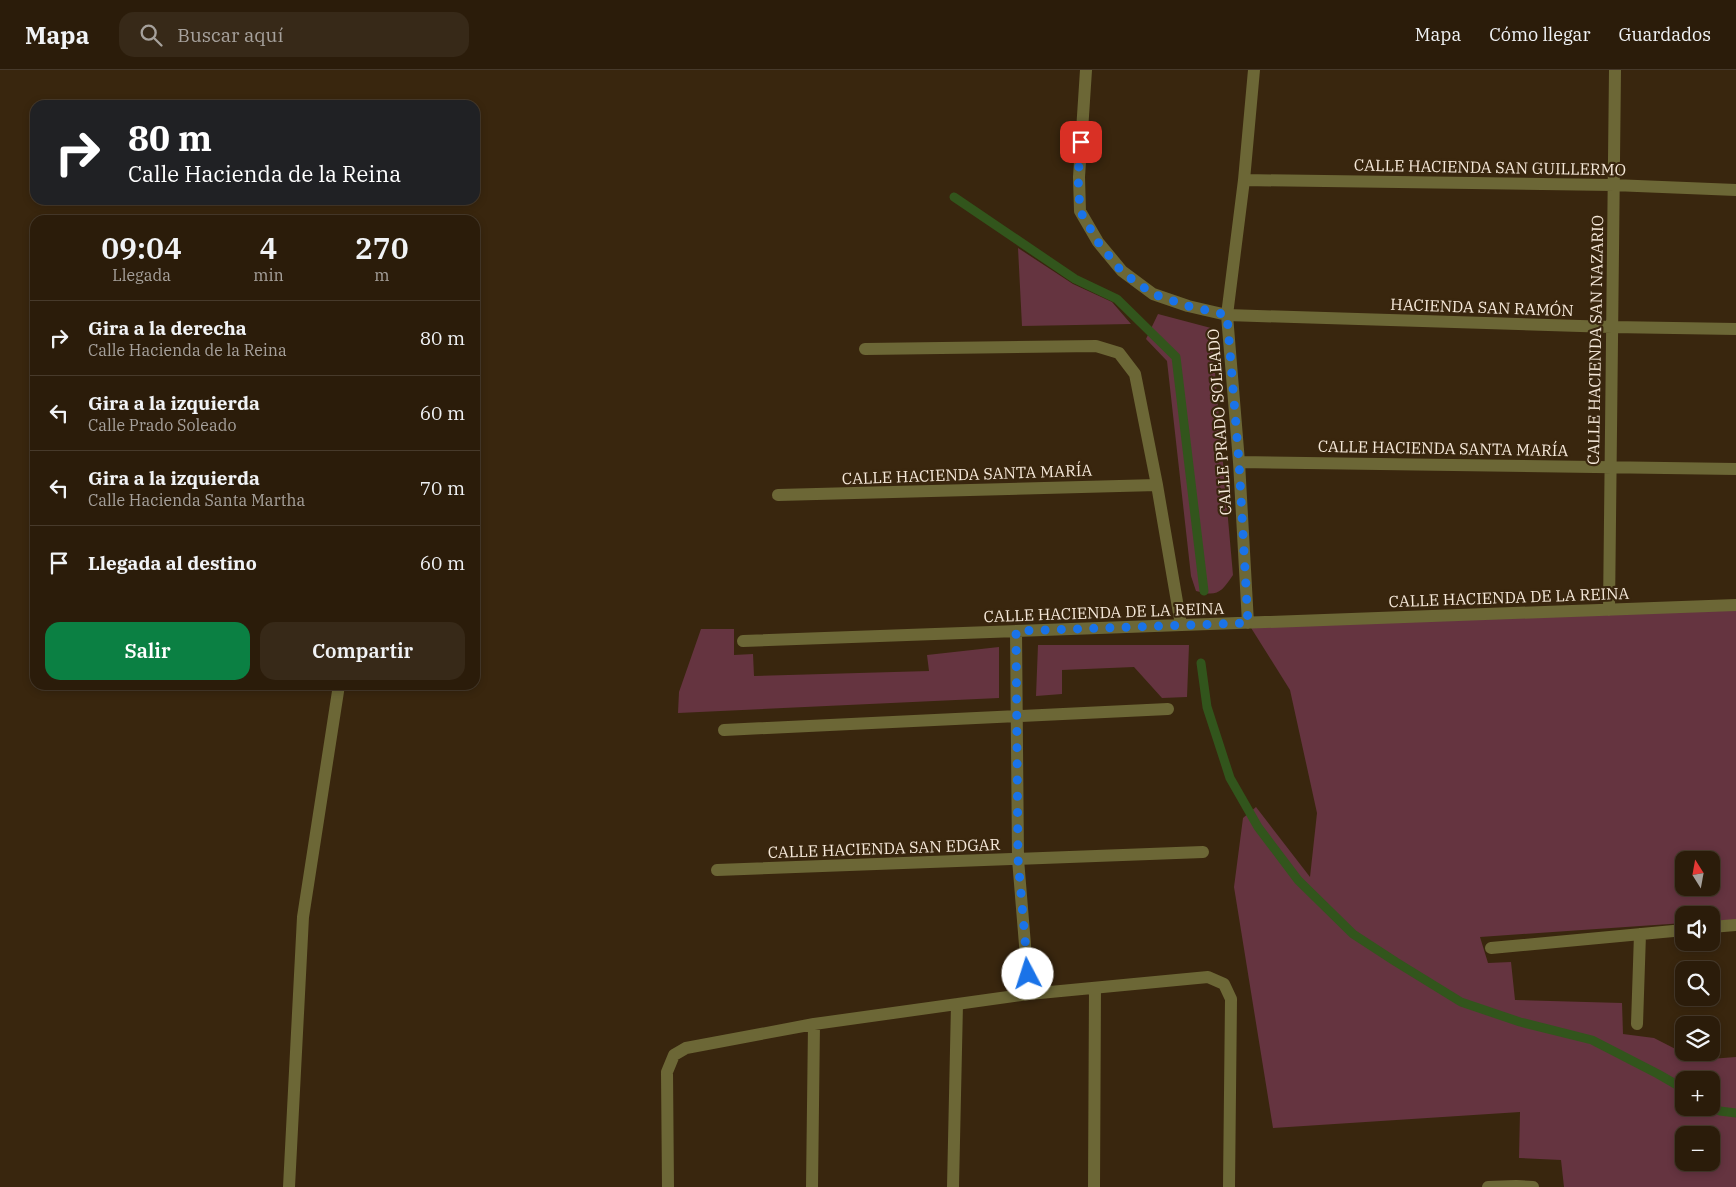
<!DOCTYPE html>
<html lang="es">
<meta charset="utf-8">
<style>
body{margin:0;font-family:"IBM Plex Serif",serif;background:#372918;color:#f1f3f6;height:100vh;display:flex;flex-direction:column;font-size:19px;white-space:nowrap}
*{box-sizing:border-box;margin:0}
p{font-size:16px;color:#a6a19c}
.icon{flex:none;width:28px;height:28px;fill:none;stroke:currentColor;stroke-width:2;stroke-linecap:round;stroke-linejoin:round}
.map{position:relative;flex:1;overflow:hidden}
.side{position:absolute;left:30px;top:145px;width:450px;height:475px;display:flex;flex-direction:column;background:#2b1c0a;border-radius:15px;box-shadow:0 2px 8px #0003,0 0 0 1px #473a2b}
.side>*{flex:none}
.top-card{position:absolute;left:30px;top:30px;width:450px;height:105px;border-radius:15px;box-shadow:0 2px 8px #0003,0 0 0 1px #473a2b;background:#202124;color:#fff;overflow:hidden}
.needle{width:32px;rotate:349deg}
.tools{position:absolute;left:1675px;top:781px;display:grid;gap:10px}
.tools a{display:grid;place-items:center;width:45px;height:45px;border-radius:10px;background:#2b1c0a;box-shadow:0 2px 8px #0003,0 0 0 1px #473a2b;font-size:25px}
.pin{position:absolute;display:grid;place-items:center;width:42px;height:42px;color:#fff;margin:-21px;border-radius:10px;box-shadow:0 2px 8px #0006}
.me{position:absolute;width:55px;margin:-28px;rotate:355deg;stroke-linejoin:round;filter:drop-shadow(0 0 4px #0008)}
.turn{display:flex;align-items:center;gap:18px;height:105px;padding:0 15px;font-size:22px}
.turn .icon{width:65px;height:65px;stroke-width:2.5}
.turn b{display:block;font-size:35px;line-height:42px}
.eta{display:flex;justify-content:space-evenly;align-items:center;height:85px;text-align:center}
.eta b{font-size:30px;font-weight:600;line-height:35px}
.cta{display:flex;gap:10px;margin-top:auto;padding:10px 15px}
.cta a{flex:1;height:58px;border-radius:15px;background:#0b8043;color:#fff;font-size:20px;font-weight:600;line-height:58px;text-align:center}
.cta a+a{background:#372918;color:#f1f3f6}
ul{padding:0;list-style:none}
li{display:flex;align-items:center;gap:15px;height:75px;padding:0 15px;border-top:1px solid #473a2b}
li div{flex:1}
li b{display:block;font-size:19px}
li em{font-style:normal}
header{display:flex;align-items:center;gap:30px;box-sizing:border-box;height:70px;padding:0 25px;background:#2b1c0a;border-bottom:1px solid #473a2b}
header strong{font-size:24px}
nav{display:flex;gap:28px;margin-inline-start:auto;font-size:18px}
.search{width:350px;height:45px;background:#372918;display:flex;align-items:center;gap:12px;box-sizing:border-box;padding:0 18px;border-radius:15px;color:#a6a19c;font-size:19px}
.map>svg:first-child{display:block}
.green{fill:#653440;fill-rule:evenodd}
.lines{fill:none;stroke-linecap:round;stroke-linejoin:round}
.stream{stroke:#32551c;stroke-width:9}
.street{stroke:#6c6736;stroke-width:12}
.route{stroke:#1a73e8;stroke-width:9;stroke-dasharray:0 16.2}
.labels{text-anchor:middle;dominant-baseline:central;stroke-width:4.5;stroke-linejoin:round;paint-order:stroke}
.street-label{font-size:16px;fill:#f6e9da;stroke:#39260e}
</style>
<header>
<strong>Mapa</strong>
<div class="search"><svg class="icon" aria-label="search" viewBox="0 0 24 24"><circle cx="10" cy="10" r="6"/><path d="M15 15l6 6"/></svg>Buscar aquí</div>
<nav><a>Mapa</a><a>Cómo llegar</a><a>Guardados</a></nav>
</header>
<div class="map">
<svg width="1736" height="1117" viewBox="0 0 1736 1117">
<rect width="100%" height="100%" fill="#39260e"/>
<path class="green" d="M 1018,178 L 1073,214 L 1112,232 L 1131,254 L 1022,256 Z
M 1158,244 L 1211,258 L 1233,505 C 1221,523 1217,527 1196,521 L 1191,506 L 1167,291 L 1146,269 Z
M 1736,536 L 1736,850 L 1711,851 L 1711,845 L 1684,845 L 1684,853 L 1480,867 L 1488,893 L 1511,892 L 1515,930 L 1622,933 L 1623,964 L 1654,968 L 1697,990 L 1736,987 L 1736,1117 L 1564,1117 L 1561,1090 L 1519,1088 L 1520,1042 L 1273,1058 L 1234,817 L 1243,748 L 1256,737 L 1310,807 L 1317,743 L 1290,620 L 1248,553 ZM 1684,790 L 1711,790 L 1711,818 L 1684,818 ZM 1684,1010 L 1711,1010 L 1711,1038 L 1684,1038 ZM 1684,1065 L 1711,1065 L 1711,1092 L 1684,1092 Z
M 701,559 L 734,559 L 734,585 L 753,584 L 754,606 L 929,601 L 927,585 L 999,577 L 999,628 L 678,643 L 679,622 Z
M 1038,575 L 1189,575 L 1187,627 L 1162,628 L 1134,597 L 1062,600 L 1062,624 L 1036,626 Z"/>
<g class="lines">
<path class="stream" d="M 954,127 L 1075,209 L 1117,229 L 1176,287 L 1204,521
M 1201,593 L 1207,637 L 1230,708 L 1258,757 L 1298,810 L 1353,864 L 1396,892 L 1461,932 L 1520,952 L 1592,970 L 1658,1004 L 1684,1019
M 1711,1036 L 1720,1041 L 1736,1043"/>
<path class="street" d="M 1086,0 L 1079,107 L 1080,141 L 1098,172 L 1122,201 L 1153,224 L 1188,236 L 1227,245 L 1612,257 L 1736,259
M 1244,110 L 1613,115 L 1736,120
M 865,279 L 1096,276 L 1119,283 L 1135,304 L 1157,415 L 1181,555
M 1239,392 L 1736,399
M 778,425 L 1157,415
M 1609,540 L 1615,0
M 1248,553 L 1239,392 L 1227,245 L 1244,110 L 1254,0
M 1016,561 L 1018,789 L 1029,924
M 743,571 L 1736,535
M 724,660 L 1168,639
M 717,800 L 1203,782
M 1711,857 L 1736,855
M 1491,878 L 1684,860
M 1637,954 L 1640,864
M 289,1117 L 303,847 L 339,615
M 668,1117 L 667,1002 L 674,985 L 686,978 L 814,954 L 1029,924 L 1208,907 L 1224,914 L 1231,929 L 1229,1117
M 812,1117 L 814,954
M 953,1117 L 957,934
M 1094,1117 L 1095,918
M 1488,1117 L 1516,1116 L 1533,1117"/>
</g>
<g class="lines">
<path class="route" d="M 1028,904 L 1018,789 L 1016,561 L 1248,553 L 1239,392 L 1227,245 L 1188,236 L 1153,224 L 1122,202 L 1098,172 L 1080,141 L 1078,107 L 1081,72"/>
</g>
<g class="labels">
<g class="street-label">
<text transform="translate(1490 97) rotate(1)">CALLE HACIENDA SAN GUILLERMO</text>
<text transform="translate(1482 237) rotate(2)">HACIENDA SAN RAMÓN</text>
<text transform="translate(1595 270) rotate(-89)">CALLE HACIENDA SAN NAZARIO</text>
<text transform="translate(1219 352) rotate(-94)">CALLE PRADO SOLEADO</text>
<text transform="translate(1443 378) rotate(1)">CALLE HACIENDA SANTA MARÍA</text>
<text transform="translate(967 404) rotate(-2)">CALLE HACIENDA SANTA MARÍA</text>
<text transform="translate(1509 527) rotate(-2)">CALLE HACIENDA DE LA REINA</text>
<text transform="translate(1104 542) rotate(-2)">CALLE HACIENDA DE LA REINA</text>
<text transform="translate(884 778) rotate(-2)">CALLE HACIENDA SAN EDGAR</text>
</g>
</g>
</svg>
<div class="tools">
<a><svg class="needle" viewBox="-14 -14 28 28"><path d="M0-13l5 13h-10z" fill="#e53935"/><path d="M0 13l5-13h-10z" fill="#a6a19c"/></svg></a>
<a><svg class="icon" aria-label="sound" viewBox="0 0 24 24"><path d="M4 9h4l5-4v14l-5-4H4zM17 9q2 3 0 6"/></svg></a>
<a><svg class="icon" aria-label="search" viewBox="0 0 24 24"><circle cx="10" cy="10" r="6"/><path d="M15 15l6 6"/></svg></a>
<a><svg class="icon" aria-label="layers" viewBox="0 0 24 24"><path d="M12 4l9 5-9 5-9-5zM3 14l9 5 9-5"/></svg></a>
<a>+</a>
<a>−</a>
</div>
<div class="pin" style="left:1081px;top:72px;background:#d93025"><svg class="icon" aria-label="arrive" viewBox="0 0 24 24"><path d="M6 21V4h12l-3 4 3 4H6"/></svg></div>
<svg class="me" style="left:1028px;top:904px" viewBox="-20 -20 40 40"><circle r="19" fill="#fff"/><path d="M0-13L10 11 0 6-10 11z" fill="#1a73e8"/></svg>
<div class="top-card">
<div class="turn"><svg class="icon" aria-label="right" viewBox="0 0 24 24"><path d="M7 20v-9h11M14 6l5 5-5 5"/></svg><div><b>80 m</b>Calle Hacienda de la Reina</div></div>
</div>
<section class="side">
<div class="eta">
<div><b>09:04</b><p>Llegada</p></div>
<div><b>4</b><p>min</p></div>
<div><b>270</b><p>m</p></div>
</div>
<ul>
<li><svg class="icon" aria-label="right" viewBox="0 0 24 24"><path d="M7 20v-9h11M14 6l5 5-5 5"/></svg><div><b>Gira a la derecha</b><p>Calle Hacienda de la Reina</p></div><em>80 m</em></li>
<li><svg class="icon" aria-label="left" viewBox="0 0 24 24"><path d="M17 20v-9H6M10 6l-5 5 5 5"/></svg><div><b>Gira a la izquierda</b><p>Calle Prado Soleado</p></div><em>60 m</em></li>
<li><svg class="icon" aria-label="left" viewBox="0 0 24 24"><path d="M17 20v-9H6M10 6l-5 5 5 5"/></svg><div><b>Gira a la izquierda</b><p>Calle Hacienda Santa Martha</p></div><em>70 m</em></li>
<li><svg class="icon" aria-label="arrive" viewBox="0 0 24 24"><path d="M6 21V4h12l-3 4 3 4H6"/></svg><div><b>Llegada al destino</b></div><em>60 m</em></li>
</ul>
<div class="cta"><a>Salir</a><a>Compartir</a></div>
</section>
</div>
